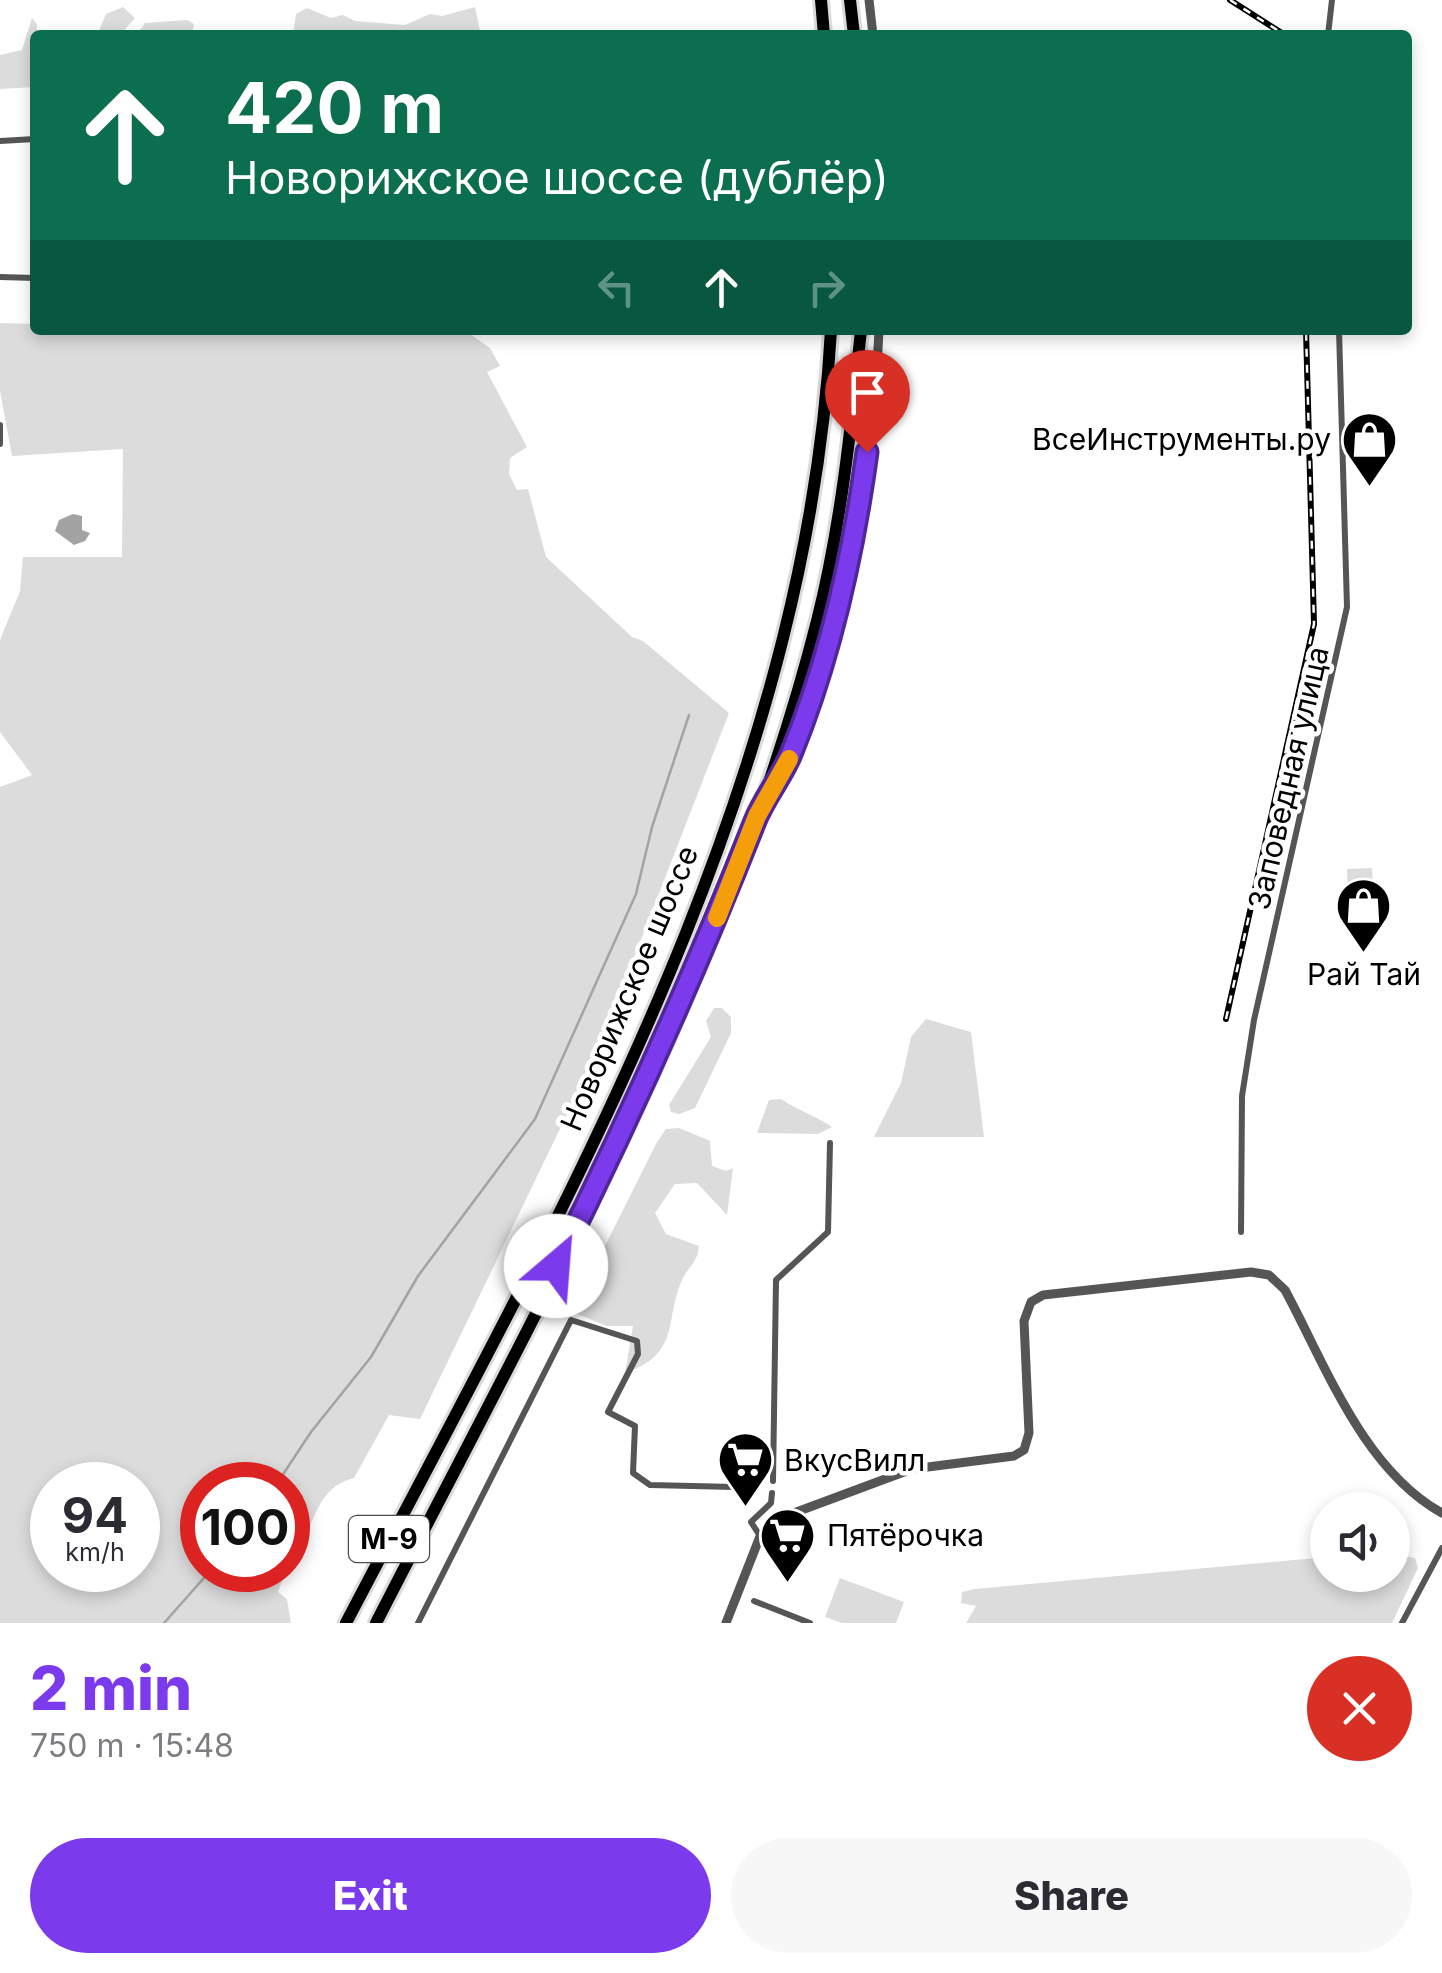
<!DOCTYPE html>
<meta charset="utf-8">
<style>
body{margin:0;font-family:Inter,sans-serif;background:#f7f7f7;color:#2b2b33;height:100vh;display:flex;flex-direction:column;font-size:38px;white-space:nowrap}
*{box-sizing:border-box;margin:0}
p{font-size:32px;color:#7c7c81}
.icon{flex:none;width:55px;height:55px;fill:none;stroke:currentColor;stroke-width:2;stroke-linecap:round;stroke-linejoin:round}
.map{position:relative;height:1623px;overflow:hidden}
.drawer{display:flex;flex-direction:column;background:#fff;flex:1}
.drawer>*{flex:none}
.hud{position:absolute;left:30px;top:30px;width:1382px;height:305px;border-radius:10px;box-shadow:0 5px 15px #0003;background:#0b6e4f;color:#fff;overflow:hidden}
.tools{position:absolute;left:1310px;top:1492px;display:grid;gap:20px}
.tools a{display:grid;place-items:center;width:100px;height:100px;border-radius:50%;background:#fff;box-shadow:0 5px 15px #0003;font-size:50px}
.speed{position:absolute;left:30px;top:1462px;display:flex;gap:20px;font-size:50px;font-weight:700;text-align:center}
.speed>*{display:grid;place-content:center;width:130px;height:130px;border-radius:50%;background:#fff;box-shadow:0 5px 15px #0003;line-height:1}
.speed small{font-size:25px;font-weight:400}
.speed .limit{border:15px solid #d22;background:#fff;color:#111}
.pin{position:absolute;display:grid;place-items:center;width:85px;height:85px;color:#fff;margin:-102px -42px;border-radius:50% 50% 50% 0;rotate:-45deg;box-shadow:0 0 10px #0007}
.pin .icon{rotate:45deg}
.me{position:absolute;width:110px;margin:-55px;rotate:27deg;stroke-linejoin:round;filter:drop-shadow(0 0 8px #0008)}
.turn{display:flex;align-items:center;gap:35px;height:210px;padding:0 30px;font-size:45px}
.turn .icon{width:130px;height:130px;stroke-width:2.5}
.turn b{display:block;font-size:70px;line-height:85px}
.lanes{display:flex;align-items:center;height:95px;padding:0 30px;background:#0003;justify-content:center;gap:50px;direction:ltr}
.lanes .off{opacity:.35}
.round{display:grid;place-items:center;flex:none;width:105px;height:105px;border-radius:52px;background:#f7f7f7}
.head{display:flex;align-items:center;justify-content:space-between;height:170px;padding:0 30px}
h1{font-size:60px;font-weight:800;line-height:75px;color:#7c3aed}
.action{display:flex;gap:20px;margin-top:auto;padding:20px 30px}
.action a{flex:1;height:115px;border-radius:60px;background:#7c3aed;color:#fff;font-size:40px;font-weight:800;line-height:115px;text-align:center}
.action a+a{background:#f7f7f7;color:#2b2b33}
.map>svg:first-child{display:block}
.green{fill:#dcdcdc;fill-rule:evenodd}
.water{fill:#a3a3a3}
.lines{fill:none;stroke-linecap:round;stroke-linejoin:round}
.stream{stroke:#a3a3a3;stroke-width:2.5}
.motorway-casing{stroke:#dbdbdb;stroke-width:18}
.minor{stroke:#555;stroke-width:6}
.tertiary{stroke:#555;stroke-width:9}
.motorway{stroke:#000;stroke-width:12}
.rail-casing{stroke:#000;stroke-width:6}
.rail{stroke:#fff;stroke-width:2.5;stroke-dasharray:8;stroke-linecap:butt}
.route-casing{stroke:#51269a;stroke-width:25}
.route{stroke:#7c3aed;stroke-width:18}
.slow{stroke:#f59e0b;stroke-width:18}
.labels{text-anchor:middle;dominant-baseline:central;stroke-width:9;stroke-linejoin:round;paint-order:stroke}
.shield{fill:#fff;stroke:#4c4c4c;stroke-width:2.5}
.shield-label{font-size:28px;font-weight:bold;fill:#000}
.poi-label{font-size:30px;fill:#000;stroke:#fff;text-anchor:start}
.street-label{font-size:30px;fill:#000;stroke:#fff}
</style>
<div class="map">
<svg width="1442" height="1623" viewBox="0 0 1442 1623">
<rect width="100%" height="100%" fill="#fff"/>
<path class="green" d="M 123,7 L 135,18 L 120,35 L 97,35 L 106,14 Z
M 475,7 L 481,35 L 293,35 L 296,14 L 307,8 L 331,18 L 343,15 L 355,21 L 405,25 L 430,14 L 442,16 Z
M 32,18 L 37,24 L 35,87 L 0,89 L 0,55 L 22,50 Z
M 187,20 L 194,24 L 192,35 L 136,35 L 145,23 Z
M 0,323 L 35,324 L 35,330 L 464,330 L 490,348 L 500,366 L 487,372 L 527,447 L 510,458 L 509,474 L 517,490 L 528,489 L 546,557 L 632,637 L 643,641 L 729,713 L 599,1048 L 420,1419 L 389,1415 L 354,1478 C 310,1489 318,1534 288,1557 L 288,1485 L 202,1485 L 202,1570 L 286,1570 L 278,1592 L 287,1599 L 291,1623 L 0,1623 L 0,787 L 32,775 L 0,732 L 0,640 L 20,591 L 23,557 L 122,557 L 123,449 L 12,456 L 0,391 ZM 52,1485 L 138,1485 L 138,1570 L 52,1570 Z
M 1372,868 L 1373,886 L 1365,895 L 1356,916 L 1349,916 L 1347,869 Z
M 714,1008 L 722,1008 L 731,1017 L 731,1033 L 695,1108 L 679,1114 L 671,1112 L 669,1105 L 711,1037 L 706,1021 Z
M 926,1019 L 971,1032 L 984,1137 L 874,1137 L 901,1083 L 911,1037 Z
M 781,1099 C 797,1110 820,1118 832,1127 L 818,1134 L 757,1133 L 769,1100 Z
M 679,1128 L 710,1141 L 712,1166 L 726,1171 L 733,1168 L 727,1215 L 697,1183 L 675,1184 L 655,1213 L 666,1234 L 699,1246 C 697,1264 689,1265 682,1280 C 664,1321 681,1354 625,1373 L 633,1326 L 607,1326 L 572,1312 L 657,1142 L 666,1129 Z
M 1393,1554 L 1415,1558 L 1418,1568 L 1392,1623 L 966,1623 L 976,1606 L 961,1603 L 962,1592 L 975,1589 L 1327,1557 L 1328,1575 L 1392,1575 Z
M 840,1578 L 904,1602 L 896,1623 L 842,1623 L 825,1617 Z"/>
<path class="water" d="M 73,514 L 82,516 L 82,530 L 90,533 L 85,541 L 74,545 L 55,531 L 59,520 Z"/>
<g class="lines">
<path class="stream" d="M 276,1485 L 311,1432 L 371,1357 L 418,1276 L 535,1119 L 636,894 L 652,827 L 689,715
M 164,1623 L 211,1570"/>
<defs>
<path id="motorway" d="M 821,0 L 824,35
M 850,0 L 854,35
M 346,1623 C 558,1217 805,798 831,330
M 376,1623 C 539,1305 729,969 817,621 C 841,526 851,428 861,330"/>
</defs>
<use href="#motorway" class="motorway-casing"/>
<path class="minor" d="M 1328,35 L 1332,0
M 0,141 L 35,139
M 0,277 L 35,278
M 0,425 L 0,444
M 1241,1232 L 1242,1096 L 1254,1020 L 1347,607 L 1339,330
M 773,1481 L 776,1280 L 828,1232 L 830,1143
M 760,1536 L 751,1522 L 771,1503 L 772,1493
M 754,1601 L 810,1623
M 418,1623 L 571,1320 L 637,1341 L 638,1354 L 608,1412 L 635,1426 L 633,1473 L 650,1485 L 734,1487 L 760,1461 L 772,1457
M 1402,1623 L 1442,1548"/>
<path class="tertiary" d="M 869,0 L 873,35
M 769,796 C 843,658 873,486 879,330
M 726,1623 L 761,1534 L 783,1517 L 912,1469 L 1014,1456 L 1024,1450 L 1029,1433 L 1024,1321 L 1031,1302 L 1043,1295 L 1251,1272 L 1269,1275 L 1285,1290 C 1326,1366 1363,1469 1442,1513"/>
<use href="#motorway" class="motorway"/>
<defs>
<path id="rail" d="M 1230,0 L 1285,35
M 1226,1019 L 1314,624 L 1306,330"/>
</defs>
<use href="#rail" class="rail-casing"/>
<use href="#rail" class="rail"/>
</g>
<g class="lines">
<defs>
<path id="route" d="M 556,1266 C 629,1120 695,973 755,821 C 764,798 781,778 791,754 C 830,658 853,555 867,452"/>
</defs>
<use href="#route" class="route-casing"/>
<use href="#route" class="route"/>
<path class="slow" d="M 717,918 L 757,816 L 789,759"/>
</g>
<defs>
<symbol id="shop-pin" viewBox="-11 -11 22 30"><path d="M0 17L-7.5 6A9.5 9.5 0 1 1 7.5 6Z" fill="#000" stroke="#fff"/><path d="M-5-2.5h2.3a2.7 3.5 0 0 1 5.4 0H5L5.5 6h-11ZM-1.5-2.5h3a1.5 2.3 0 0 0-3 0Z" fill="#fff"/></symbol>
<symbol id="supermarket-pin" viewBox="-11 -11 22 30"><path d="M0 17L-7.5 6A9.5 9.5 0 1 1 7.5 6Z" fill="#000" stroke="#fff"/><path d="M-6-5.5h2.5l.6 2H6L4.5 2H-2.5L-4.4-4H-6ZM-1.5 3.2a1.3 1.3 0 1 0 .1 0ZM3 3.2a1.3 1.3 0 1 0 .1 0Z" fill="#fff"/></symbol>
</defs>
<g fill-rule="evenodd">
<use href="#shop-pin" x="1338" y="408" width="63" height="86"/>
<use href="#shop-pin" x="1332" y="874" width="63" height="86"/>
<use href="#supermarket-pin" x="714" y="1428" width="63" height="86"/>
<use href="#supermarket-pin" x="756" y="1504" width="63" height="86"/>
</g>
<g class="labels">
<rect class="shield" x="349" y="1516" width="80" height="46" rx="8"/>
<g class="shield-label">
<text x="389" y="1539">М-9</text>
</g>
<g class="poi-label">
<text x="1331" y="439" text-anchor="end">ВсеИнструменты.ру</text>
<text x="1364" y="974" text-anchor="middle">Рай Тай</text>
<text x="784" y="1460">ВкусВилл</text>
<text x="827" y="1535">Пятёрочка</text>
</g>
<g class="street-label">
<text transform="translate(1288 778) rotate(-77)">Заповедная улица</text>
<text transform="translate(629 988) rotate(-67)">Новорижское шоссе</text>
</g>
</g>
</svg>
<div class="tools">
<a><svg class="icon" aria-label="sound" viewBox="0 0 24 24"><path d="M4 9h4l5-4v14l-5-4H4zM17 9q2 3 0 6"/></svg></a>
</div>
<div class="speed"><div>94<small>km/h</small></div><div class="limit">100</div></div>
<div class="pin" style="left:867px;top:452px;background:#d93025"><svg class="icon" aria-label="arrive" viewBox="0 0 24 24"><path d="M6 21V4h12l-3 4 3 4H6"/></svg></div>
<svg class="me" style="left:556px;top:1266px" viewBox="-20 -20 40 40"><circle r="19" fill="#fff"/><path d="M0-13L10 11 0 6-10 11z" fill="#7c3aed"/></svg>
<div class="hud">
<div class="turn"><svg class="icon" aria-label="ahead" viewBox="0 0 24 24"><path d="M12 20V5M6 11l6-6 6 6"/></svg><div><b>420 m</b>Новорижское шоссе (дублёр)</div></div>
<div class="lanes"><svg class="icon off" aria-label="left" viewBox="0 0 24 24"><path d="M17 20v-9H6M10 6l-5 5 5 5"/></svg><svg class="icon" aria-label="ahead" viewBox="0 0 24 24"><path d="M12 20V5M6 11l6-6 6 6"/></svg><svg class="icon off" aria-label="right" viewBox="0 0 24 24"><path d="M7 20v-9h11M14 6l5 5-5 5"/></svg></div>
</div>
</div>
<section class="drawer">
<div class="head"><div><h1>2 min</h1><p>750 m · 15:48</p></div><a class="round" style="background:#d93025;color:#fff"><svg class="icon" aria-label="close" viewBox="0 0 24 24"><path d="M6 6l12 12M18 6L6 18"/></svg></a></div>
<div class="action"><a>Exit</a><a>Share</a></div>
</section>
